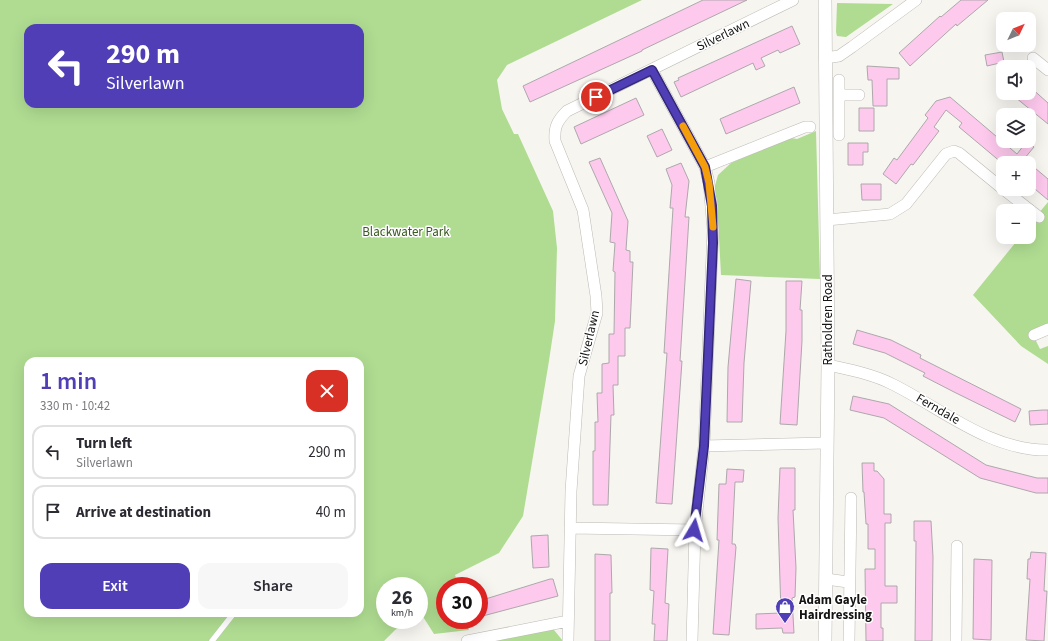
<!DOCTYPE html>
<meta charset="utf-8">
<style>
body{margin:0;font-family:"Source Sans 3",sans-serif;background:#f7f7f7;color:#2b2b33;height:100vh;display:flex;flex-direction:column;font-size:15px;white-space:nowrap}
*{box-sizing:border-box;margin:0}
p{font-size:13px;color:#7c7c81}
.icon{flex:none;width:22px;height:22px;fill:none;stroke:currentColor;stroke-width:2;stroke-linecap:round;stroke-linejoin:round}
.map{position:relative;flex:1;overflow:hidden}
.panel{position:absolute;left:24px;top:357px;width:340px;height:260px;display:flex;flex-direction:column;background:#fff;border-radius:12px;box-shadow:0 4px 16px #0002}
.panel>*{flex:none}
.banner{position:absolute;left:24px;top:24px;width:340px;height:84px;border-radius:12px;box-shadow:0 4px 16px #0002;background:#4f3eb5;color:#fff;overflow:hidden}
.needle{width:26px;rotate:47deg}
.fabs{position:absolute;left:996px;top:12px;display:grid;gap:8px}
.fabs a{display:grid;place-items:center;width:40px;height:40px;border-radius:8px;background:#fff;box-shadow:0 4px 16px #0002;font-size:20px}
.speed{position:absolute;left:376px;top:577px;display:flex;gap:8px;font-size:20px;font-weight:700;text-align:center}
.speed>*{display:grid;place-content:center;width:52px;height:52px;border-radius:50%;background:#fff;box-shadow:0 4px 16px #0002;line-height:1}
.speed small{font-size:10px;font-weight:400}
.speed .limit{border:6px solid #d22;background:#fff;color:#111}
.pin{position:absolute;display:grid;place-items:center;width:34px;height:34px;color:#fff;margin:-17px;border:2px solid #fff;border-radius:50%;box-shadow:0 1px 4px #0007}
.me{position:absolute;width:44px;margin:-22px;rotate:7deg;stroke-linejoin:round;filter:drop-shadow(0 0 3px #0008)}
.turn{display:flex;align-items:center;gap:14px;height:84px;padding:0 16px;font-size:18px}
.turn .icon{width:52px;height:52px;stroke-width:2.5}
.turn b{display:block;font-size:28px;line-height:34px}
.round{display:grid;place-items:center;flex:none;width:42px;height:42px;border-radius:12px;background:#f7f7f7}
.overview{display:flex;align-items:center;justify-content:space-between;height:68px;padding:0 16px}
h1{font-size:24px;font-weight:600;line-height:30px;color:#4f3eb5}
.button{display:flex;gap:8px;margin-top:auto;padding:8px 16px}
.button a{flex:1;height:46px;border-radius:12px;background:#4f3eb5;color:#fff;font-size:16px;font-weight:600;line-height:46px;text-align:center}
.button a+a{background:#f7f7f7;color:#2b2b33}
ul{padding:0;list-style:none}
li{display:flex;align-items:center;gap:12px;height:54px;margin:0 8px 6px;padding:0 8px;border:2px solid #e1e1e2;border-radius:12px}
li div{flex:1}
li b{display:block;font-size:15px}
li em{font-style:normal}
.map>svg:first-child{display:block}
.green{fill:#afdc91;fill-rule:evenodd}
.building{fill:#fdc9ed;stroke:#ada8ab}
.lines{fill:none;stroke-linecap:round;stroke-linejoin:round}
.service-casing{stroke:#bcbab5;stroke-width:6}
.minor-casing{stroke:#bcbab5;stroke-width:12}
.tertiary-casing{stroke:#bcbab5;stroke-width:14}
.service{stroke:#fff;stroke-width:5.5}
.minor{stroke:#fff;stroke-width:11}
.tertiary{stroke:#fff;stroke-width:13}
.route-casing{stroke:#332876;stroke-width:10}
.route{stroke:#4f3eb5;stroke-width:7}
.slow{stroke:#f59e0b;stroke-width:7}
.labels{text-anchor:middle;dominant-baseline:central;stroke-width:3;stroke-linejoin:round;paint-order:stroke}
.street-label{font-size:13px;fill:#151413;stroke:#fff}
.park-label{font-size:13px;fill:#3a5a20;stroke:#fff}
.poi-label{font-size:13px;font-weight:bold;fill:#151413;stroke:#fff;text-anchor:start}
</style>
<div class="map">
<svg width="1048" height="641" viewBox="0 0 1048 641">
<rect width="100%" height="100%" fill="#f7f5f0"/>
<path class="green" d="M 0,0 L 642,0 L 507,65 L 497,80 L 502,109 L 514,134 L 518,134 L 553,211 L 557,248 L 555,321 L 548,367 L 523,516 L 499,553 L 455,575 L 459,586 L 445,586 L 445,620 L 465,620 L 469,630 L 434,634 L 422,615 L 419,616 L 419,586 L 385,586 L 385,620 L 412,620 L 395,630 L 384,641 L 0,641 ZM 28,28 L 360,28 L 360,104 L 28,104 ZM 28,361 L 360,361 L 360,613 L 28,613 Z
M 837,3 L 893,4 L 846,37 L 837,36 L 836,32 Z
M 816,131 L 820,279 L 721,275 L 717,200 L 714,189 L 718,175 L 731,163 L 786,137 L 797,139 Z
M 1048,202 L 1048,324 L 1031,331 L 1040,349 L 1048,346 L 1048,364 L 1021,346 L 973,295 L 1020,237 L 1029,237 L 1029,225 Z
M 547,629 L 554,630 L 563,641 L 487,641 Z"/>
<path class="building" d="M 703,0 L 747,0 L 642,50 L 642,51 L 530,102 L 523,86 Z
M 961,0 L 988,0 L 957,26 L 956,24 L 910,66 L 899,53 L 940,16 L 941,17 Z
M 792,26 L 800,44 L 780,53 L 778,50 L 761,58 L 765,66 L 756,70 L 753,63 L 681,97 L 674,82 L 679,80 L 678,78 Z
M 1002,52 L 1004,62 L 987,66 L 985,55 Z
M 867,66 L 899,68 L 899,79 L 887,79 L 887,106 L 873,106 L 872,80 L 868,80 Z
M 1029,86 L 1048,103 L 1048,124 L 1010,93 L 1029,93 Z
M 794,87 L 800,103 L 726,134 L 720,119 Z
M 950,97 L 1017,154 L 1027,141 L 1034,147 L 1024,159 L 1028,163 L 1002,163 L 959,127 L 962,123 L 946,110 L 934,127 L 939,131 L 913,165 L 911,164 L 896,184 L 883,174 L 894,158 L 897,160 L 928,118 L 925,115 L 936,101 Z
M 636,98 L 644,115 L 581,144 L 574,127 Z
M 859,108 L 874,108 L 874,131 L 859,131 Z
M 662,129 L 672,150 L 657,157 L 647,136 Z
M 848,143 L 868,143 L 868,152 L 863,152 L 863,165 L 848,165 Z
M 600,158 L 628,221 L 626,250 L 630,251 L 630,262 L 633,262 L 630,328 L 625,328 L 625,356 L 618,356 L 618,385 L 613,385 L 614,415 L 611,415 L 608,505 L 593,505 L 593,451 L 595,451 L 595,422 L 598,422 L 597,393 L 602,393 L 602,364 L 609,363 L 609,334 L 614,334 L 615,272 L 613,271 L 615,243 L 610,242 L 612,213 L 589,162 Z
M 681,163 L 689,181 L 685,217 L 689,217 L 680,361 L 682,361 L 672,504 L 656,503 L 667,353 L 664,353 L 673,208 L 670,208 L 672,185 L 666,169 Z
M 1029,163 L 1048,179 L 1048,200 L 1029,184 Z
M 861,184 L 881,184 L 881,200 L 862,200 Z
M 736,279 L 751,281 L 744,363 L 742,422 L 727,422 L 728,367 Z
M 786,281 L 802,281 L 800,310 L 802,310 L 802,341 L 797,425 L 780,424 L 786,331 Z
M 857,330 L 891,340 L 921,355 L 920,358 L 1021,409 L 1015,422 L 954,392 L 923,376 L 925,373 L 885,353 L 853,344 Z
M 853,396 L 889,404 L 986,465 L 1037,478 L 1048,478 L 1048,493 L 1036,493 L 980,478 L 884,418 L 850,410 Z
M 1043,410 L 1048,410 L 1048,424 L 1030,425 L 1029,411 Z
M 862,463 L 874,463 L 874,471 L 877,471 L 884,479 L 884,514 L 891,514 L 891,523 L 885,523 L 885,586 L 897,586 L 897,603 L 881,603 L 881,628 L 883,628 L 883,641 L 866,641 L 865,569 L 875,569 L 875,549 L 868,549 L 868,524 L 866,524 L 864,492 L 863,492 Z
M 780,468 L 795,468 L 795,510 L 793,510 L 796,568 L 795,597 L 792,598 L 794,633 L 783,633 L 782,628 L 756,629 L 756,614 L 781,613 L 778,518 Z
M 727,469 L 744,470 L 743,482 L 735,482 L 732,544 L 735,544 L 736,547 L 729,635 L 713,634 L 719,540 L 717,540 L 719,484 L 726,484 Z
M 914,521 L 931,521 L 933,557 L 932,641 L 915,641 L 916,541 L 914,541 Z
M 548,535 L 549,567 L 533,568 L 531,536 Z
M 651,548 L 668,549 L 665,603 L 669,604 L 667,641 L 654,641 L 655,624 L 652,624 L 654,591 L 650,590 Z
M 1031,552 L 1046,553 L 1044,591 L 1047,591 L 1044,641 L 1026,640 L 1030,579 L 1027,579 L 1028,559 L 1030,559 Z
M 595,554 L 611,555 L 612,593 L 610,593 L 610,641 L 595,641 Z
M 974,559 L 992,560 L 991,640 L 973,639 Z
M 550,579 L 553,579 L 558,596 L 479,617 L 479,601 Z"/>
<g class="lines">
<defs>
<path id="service" d="M 212,641 L 234,613"/>
<path id="minor" d="M 825,58 L 839,56 L 852,47 L 916,0
M 1033,58 L 1048,70
M 652,70 L 705,167 L 709,183 L 713,230 L 704,446 L 695,530 L 692,641
M 839,95 L 859,95
M 839,135 L 839,80
M 705,167 L 805,127 L 810,127
M 1003,189 L 1039,217
M 827,220 L 890,214 L 906,204 L 946,154 L 954,151 L 959,153 L 1003,189
M 1034,335 L 1048,329
M 828,365 C 850,370 872,374 892,384 C 941,408 990,451 1048,450
M 704,446 L 826,443
M 570,528 L 695,530
M 826,579 L 848,582
M 467,641 L 568,621
M 568,641 L 571,491 L 579,376 L 597,313 L 596,296 L 583,210 L 555,141 C 554,127 557,121 567,111 L 793,0
M 849,641 L 851,498
M 956,641 L 957,546"/>
<path id="tertiary" d="M 825,0 L 828,365 L 825,641"/>
</defs>
<use href="#service" class="service-casing"/>
<use href="#minor" class="minor-casing"/>
<use href="#tertiary" class="tertiary-casing"/>
<use href="#service" class="service"/>
<use href="#minor" class="minor"/>
<use href="#tertiary" class="tertiary"/>
</g>
<g class="lines">
<defs>
<path id="route" d="M 596,97 L 652,70 L 705,167 L 712,206 L 713,243 L 704,446 L 694,530"/>
</defs>
<use href="#route" class="route-casing"/>
<use href="#route" class="route"/>
<path class="slow" d="M 683,126 L 705,167 L 709,183 L 713,227"/>
</g>
<defs>
<symbol id="shop-pin" viewBox="-11 -11 22 30"><path d="M0 17L-7.5 6A9.5 9.5 0 1 1 7.5 6Z" fill="#4f3eb5" stroke="#fff"/><path d="M-5-2.5h2.3a2.7 3.5 0 0 1 5.4 0H5L5.5 6h-11ZM-1.5-2.5h3a1.5 2.3 0 0 0-3 0Z" fill="#fff"/></symbol>
</defs>
<g fill-rule="evenodd">
<use href="#shop-pin" x="774" y="596" width="22" height="30"/>
</g>
<g class="labels">
<g class="street-label">
<text transform="translate(723 35) rotate(-26)">Silverlawn</text>
<text transform="translate(828 320) rotate(-90)">Ratholdren Road</text>
<text transform="translate(589 338) rotate(-77)">Silverlawn</text>
<text transform="translate(938 409) rotate(30)">Ferndale</text>
</g>
<g class="park-label">
<text x="406" y="232">Blackwater Park</text>
</g>
<g class="poi-label">
<text x="799" y="600">Adam Gayle<tspan x="799" dy="15">Hairdressing</tspan></text>
</g>
</g>
</svg>
<div class="fabs">
<a><svg class="needle" viewBox="-14 -14 28 28"><path d="M0-13l5 13h-10z" fill="#e53935"/><path d="M0 13l5-13h-10z" fill="#7c7c81"/></svg></a>
<a><svg class="icon" aria-label="sound" viewBox="0 0 24 24"><path d="M4 9h4l5-4v14l-5-4H4zM17 9q2 3 0 6"/></svg></a>
<a><svg class="icon" aria-label="layers" viewBox="0 0 24 24"><path d="M12 4l9 5-9 5-9-5zM3 14l9 5 9-5"/></svg></a>
<a>+</a>
<a>−</a>
</div>
<div class="speed"><div>26<small>km/h</small></div><div class="limit">30</div></div>
<div class="pin" style="left:596px;top:97px;background:#d93025"><svg class="icon" aria-label="arrive" viewBox="0 0 24 24"><path d="M6 21V4h12l-3 4 3 4H6"/></svg></div>
<svg class="me" style="left:694px;top:530px" viewBox="-20 -20 40 40"><path d="M0-17L14 15 0 8-14 15z" fill="#4f3eb5" stroke="#fff" stroke-width="4"/></svg>
<div class="banner">
<div class="turn"><svg class="icon" aria-label="left" viewBox="0 0 24 24"><path d="M17 20v-9H6M10 6l-5 5 5 5"/></svg><div><b>290 m</b>Silverlawn</div></div>
</div>
<section class="panel">
<div class="overview"><div><h1>1 min</h1><p>330 m · 10:42</p></div><a class="round" style="background:#d93025;color:#fff"><svg class="icon" aria-label="close" viewBox="0 0 24 24"><path d="M6 6l12 12M18 6L6 18"/></svg></a></div>
<ul>
<li><svg class="icon" aria-label="left" viewBox="0 0 24 24"><path d="M17 20v-9H6M10 6l-5 5 5 5"/></svg><div><b>Turn left</b><p>Silverlawn</p></div><em>290 m</em></li>
<li><svg class="icon" aria-label="arrive" viewBox="0 0 24 24"><path d="M6 21V4h12l-3 4 3 4H6"/></svg><div><b>Arrive at destination</b></div><em>40 m</em></li>
</ul>
<div class="button"><a>Exit</a><a>Share</a></div>
</section>
</div>
